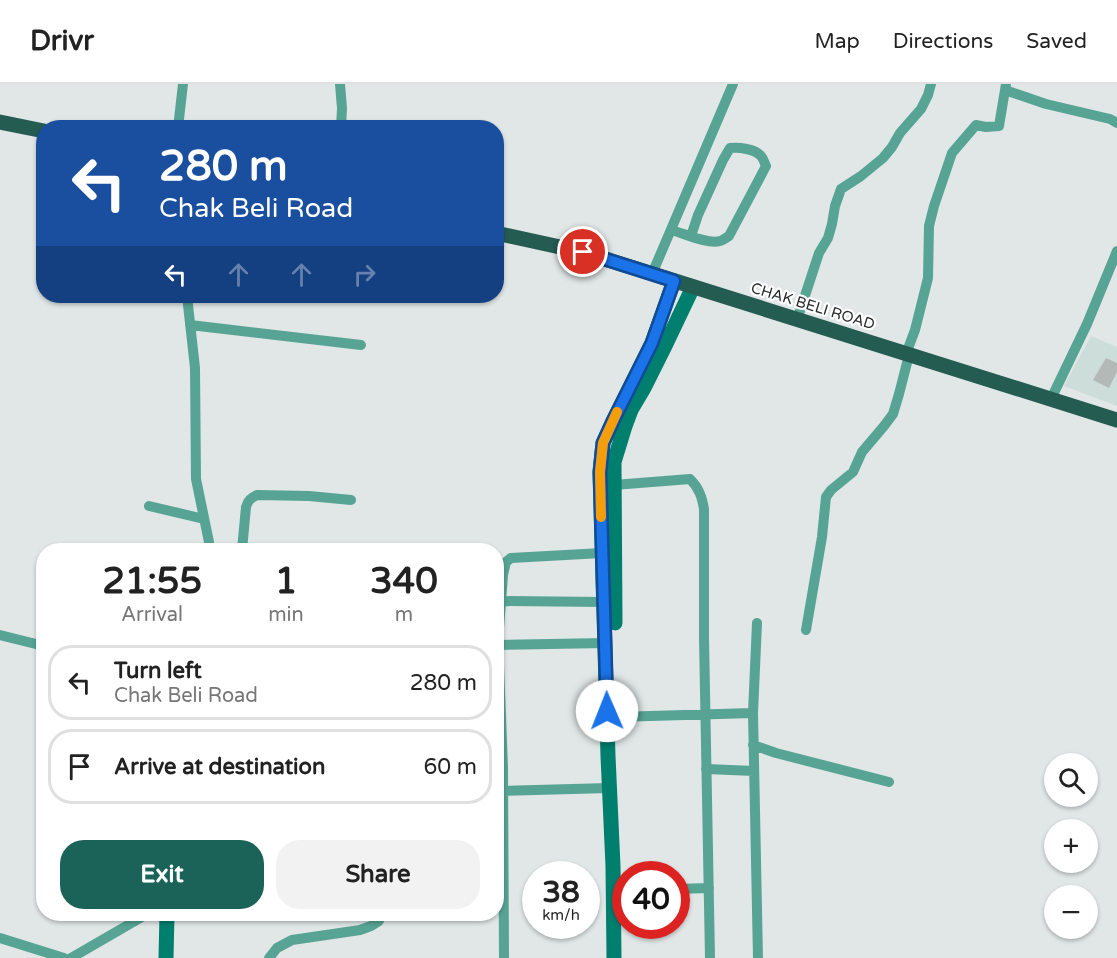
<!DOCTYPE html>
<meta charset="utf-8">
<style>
body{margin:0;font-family:"Varela Round",sans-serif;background:#f2f2f2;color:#222;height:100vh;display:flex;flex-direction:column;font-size:22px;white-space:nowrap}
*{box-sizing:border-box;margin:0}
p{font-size:20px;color:#767676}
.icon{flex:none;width:33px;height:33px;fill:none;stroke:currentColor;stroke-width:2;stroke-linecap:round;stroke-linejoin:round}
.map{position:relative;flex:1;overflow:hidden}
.drawer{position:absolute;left:36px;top:459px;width:468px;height:378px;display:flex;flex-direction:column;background:#fff;border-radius:24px;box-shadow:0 2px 4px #0004}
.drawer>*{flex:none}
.hud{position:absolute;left:36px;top:36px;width:468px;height:183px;border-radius:24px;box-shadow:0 2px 4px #0004;background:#1a4fa0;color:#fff;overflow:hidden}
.buttons{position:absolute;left:1044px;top:669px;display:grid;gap:12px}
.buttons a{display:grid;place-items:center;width:54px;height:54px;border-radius:50%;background:#fff;box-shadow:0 2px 4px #0004;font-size:30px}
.speed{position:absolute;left:522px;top:777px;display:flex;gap:12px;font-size:30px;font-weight:700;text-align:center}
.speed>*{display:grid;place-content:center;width:78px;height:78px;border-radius:50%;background:#fff;box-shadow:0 2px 4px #0004;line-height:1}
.speed small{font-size:15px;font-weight:400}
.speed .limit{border:9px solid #d22;background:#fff;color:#111}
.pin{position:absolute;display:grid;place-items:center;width:51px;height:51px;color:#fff;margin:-26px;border:3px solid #fff;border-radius:50%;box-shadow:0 2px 6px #0007}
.me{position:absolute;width:66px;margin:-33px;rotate:359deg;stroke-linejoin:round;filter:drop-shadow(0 0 4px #0008)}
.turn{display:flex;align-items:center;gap:21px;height:126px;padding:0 24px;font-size:27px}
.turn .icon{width:78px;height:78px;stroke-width:2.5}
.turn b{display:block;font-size:42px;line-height:51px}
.lanes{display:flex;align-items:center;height:57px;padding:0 24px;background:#0003;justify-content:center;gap:30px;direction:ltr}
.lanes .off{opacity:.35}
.eta{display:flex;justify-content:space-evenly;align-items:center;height:102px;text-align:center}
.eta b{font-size:36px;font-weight:800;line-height:42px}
.cta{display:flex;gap:12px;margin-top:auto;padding:12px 24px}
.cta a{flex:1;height:69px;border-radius:24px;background:#1b6358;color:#fff;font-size:24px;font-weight:800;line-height:69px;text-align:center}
.cta a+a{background:#f2f2f2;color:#222}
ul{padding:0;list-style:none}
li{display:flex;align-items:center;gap:18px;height:75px;margin:0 12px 9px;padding:0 12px;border:3px solid #e0e0e0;border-radius:24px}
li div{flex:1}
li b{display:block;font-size:22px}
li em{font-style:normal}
header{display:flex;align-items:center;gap:36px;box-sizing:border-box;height:84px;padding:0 30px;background:#fff;border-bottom:2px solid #e0e0e0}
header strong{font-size:28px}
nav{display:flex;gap:33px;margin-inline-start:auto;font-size:21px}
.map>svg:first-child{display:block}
.built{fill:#cdddd9}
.building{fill:#b2b9b7}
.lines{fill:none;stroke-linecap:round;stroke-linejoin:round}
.street{stroke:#57a495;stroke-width:10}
.secondary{stroke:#007e6e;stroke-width:15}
.primary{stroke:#255c52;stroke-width:15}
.route-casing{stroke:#114b97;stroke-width:15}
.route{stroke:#1a73e8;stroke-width:10}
.slow{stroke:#f59e0b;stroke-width:10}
.labels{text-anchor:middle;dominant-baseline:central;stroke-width:4.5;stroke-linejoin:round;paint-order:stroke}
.street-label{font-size:15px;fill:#262928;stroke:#fff}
</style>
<header>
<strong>Drivr</strong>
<nav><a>Map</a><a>Directions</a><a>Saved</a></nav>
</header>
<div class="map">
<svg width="1117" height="874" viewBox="0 0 1117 874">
<rect width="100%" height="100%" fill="#e0e7e6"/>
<path class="built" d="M 1091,252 L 1117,263 L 1117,322 L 1064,302 Z"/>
<path class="building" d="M 1106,274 L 1117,279 L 1117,288 L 1109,304 L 1093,296 Z"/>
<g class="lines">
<path class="street" d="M 340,0 L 342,24 L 341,44
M 1005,6 L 1046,20 L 1110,35 L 1117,39
M 178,44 L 183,0
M 671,146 C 683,149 708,161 720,157 C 722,157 727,153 729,152 L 766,82 C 765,80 763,74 761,72 C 755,65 739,63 730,64 L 723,76 L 698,131 L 691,152
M 652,190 L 733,0
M 187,212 L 195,284 L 196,395 L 209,458 L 209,466
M 311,214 L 311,212
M 797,236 L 819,169 L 828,154 L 832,140 L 835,122 L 841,105 L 861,92 L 883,74 L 892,63 L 900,49 L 921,25 L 928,11 L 931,0
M 190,241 L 361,261
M 906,270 L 915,246 L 928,194 L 929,142 L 934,122 L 952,69 L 976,41 L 986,43 L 999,42 L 1006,0
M 1051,315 L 1087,240 L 1117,167
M 614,401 L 690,395 C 699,404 702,413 704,425 L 704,554 L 710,874
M 149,422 L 204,435
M 242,466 L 246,423 C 248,416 251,414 257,411 L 309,412 L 351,416
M 496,517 L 604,518
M 757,539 L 753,629 L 758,874
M 806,546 L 822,453 L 826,413 L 831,406 L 853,388 L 862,368 L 884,342 L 893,330 L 899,310 L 909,271
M 0,551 L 44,562
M 498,561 L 605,559
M 616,633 L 753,629
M 753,661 L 776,669 L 889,698
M 706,685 L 754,687
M 503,707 L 609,704
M 676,805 L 709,804
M 622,807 L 626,807
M 0,854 L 64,874
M 71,874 L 147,830
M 269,874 L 277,864 L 292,856 L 360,846 L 371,842 L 379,837 L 379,830
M 504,874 L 503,683 L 498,557 L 503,491 L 506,478 L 511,474 L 602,469"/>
<path class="secondary" d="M 615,539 L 614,378 L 625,342 L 631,326 L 644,304 L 665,262 L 693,203
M 166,874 L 167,830
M 614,874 L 613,782 L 608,672 L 600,388 L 603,359 L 613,337 L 652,259 L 674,197"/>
<path class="primary" d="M 0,38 L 44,47
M 496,149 L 583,168 L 1117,336"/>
</g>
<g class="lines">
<defs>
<path id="route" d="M 583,168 L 674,197 L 652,259 L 613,337 L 603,359 L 600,388 L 607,627"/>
</defs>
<use href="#route" class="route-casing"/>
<use href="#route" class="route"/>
<path class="slow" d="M 601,433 L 600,388 L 603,359 L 617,328"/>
</g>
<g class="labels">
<g class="street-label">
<text transform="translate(813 222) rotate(17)">CHAK BELI ROAD</text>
</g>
</g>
</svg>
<div class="buttons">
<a><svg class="icon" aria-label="search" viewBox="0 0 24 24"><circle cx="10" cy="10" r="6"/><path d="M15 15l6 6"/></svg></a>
<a>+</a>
<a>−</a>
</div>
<div class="speed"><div>38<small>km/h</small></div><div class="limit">40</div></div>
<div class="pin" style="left:583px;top:168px;background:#d93025"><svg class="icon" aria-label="arrive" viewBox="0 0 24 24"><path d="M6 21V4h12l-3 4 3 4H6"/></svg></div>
<svg class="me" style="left:607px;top:627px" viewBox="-20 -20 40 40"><circle r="19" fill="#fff"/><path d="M0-13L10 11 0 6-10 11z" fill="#1a73e8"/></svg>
<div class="hud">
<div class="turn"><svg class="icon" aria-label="left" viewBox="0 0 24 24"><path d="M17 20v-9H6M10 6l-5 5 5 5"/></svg><div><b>280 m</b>Chak Beli Road</div></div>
<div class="lanes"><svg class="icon" aria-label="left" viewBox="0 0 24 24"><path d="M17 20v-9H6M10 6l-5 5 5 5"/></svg><svg class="icon off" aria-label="ahead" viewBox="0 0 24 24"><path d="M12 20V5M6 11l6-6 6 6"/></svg><svg class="icon off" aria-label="ahead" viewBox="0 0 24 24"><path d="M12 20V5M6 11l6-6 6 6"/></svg><svg class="icon off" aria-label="right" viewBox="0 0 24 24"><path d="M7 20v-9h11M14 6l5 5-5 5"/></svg></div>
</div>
<section class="drawer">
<div class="eta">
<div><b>21:55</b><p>Arrival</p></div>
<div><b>1</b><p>min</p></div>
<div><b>340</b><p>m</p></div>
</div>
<ul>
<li><svg class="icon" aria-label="left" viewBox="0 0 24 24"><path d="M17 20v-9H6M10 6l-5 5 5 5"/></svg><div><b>Turn left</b><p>Chak Beli Road</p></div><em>280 m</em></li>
<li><svg class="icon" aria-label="arrive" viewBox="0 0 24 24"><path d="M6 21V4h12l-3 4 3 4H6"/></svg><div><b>Arrive at destination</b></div><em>60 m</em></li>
</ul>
<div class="cta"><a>Exit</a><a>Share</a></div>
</section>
</div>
